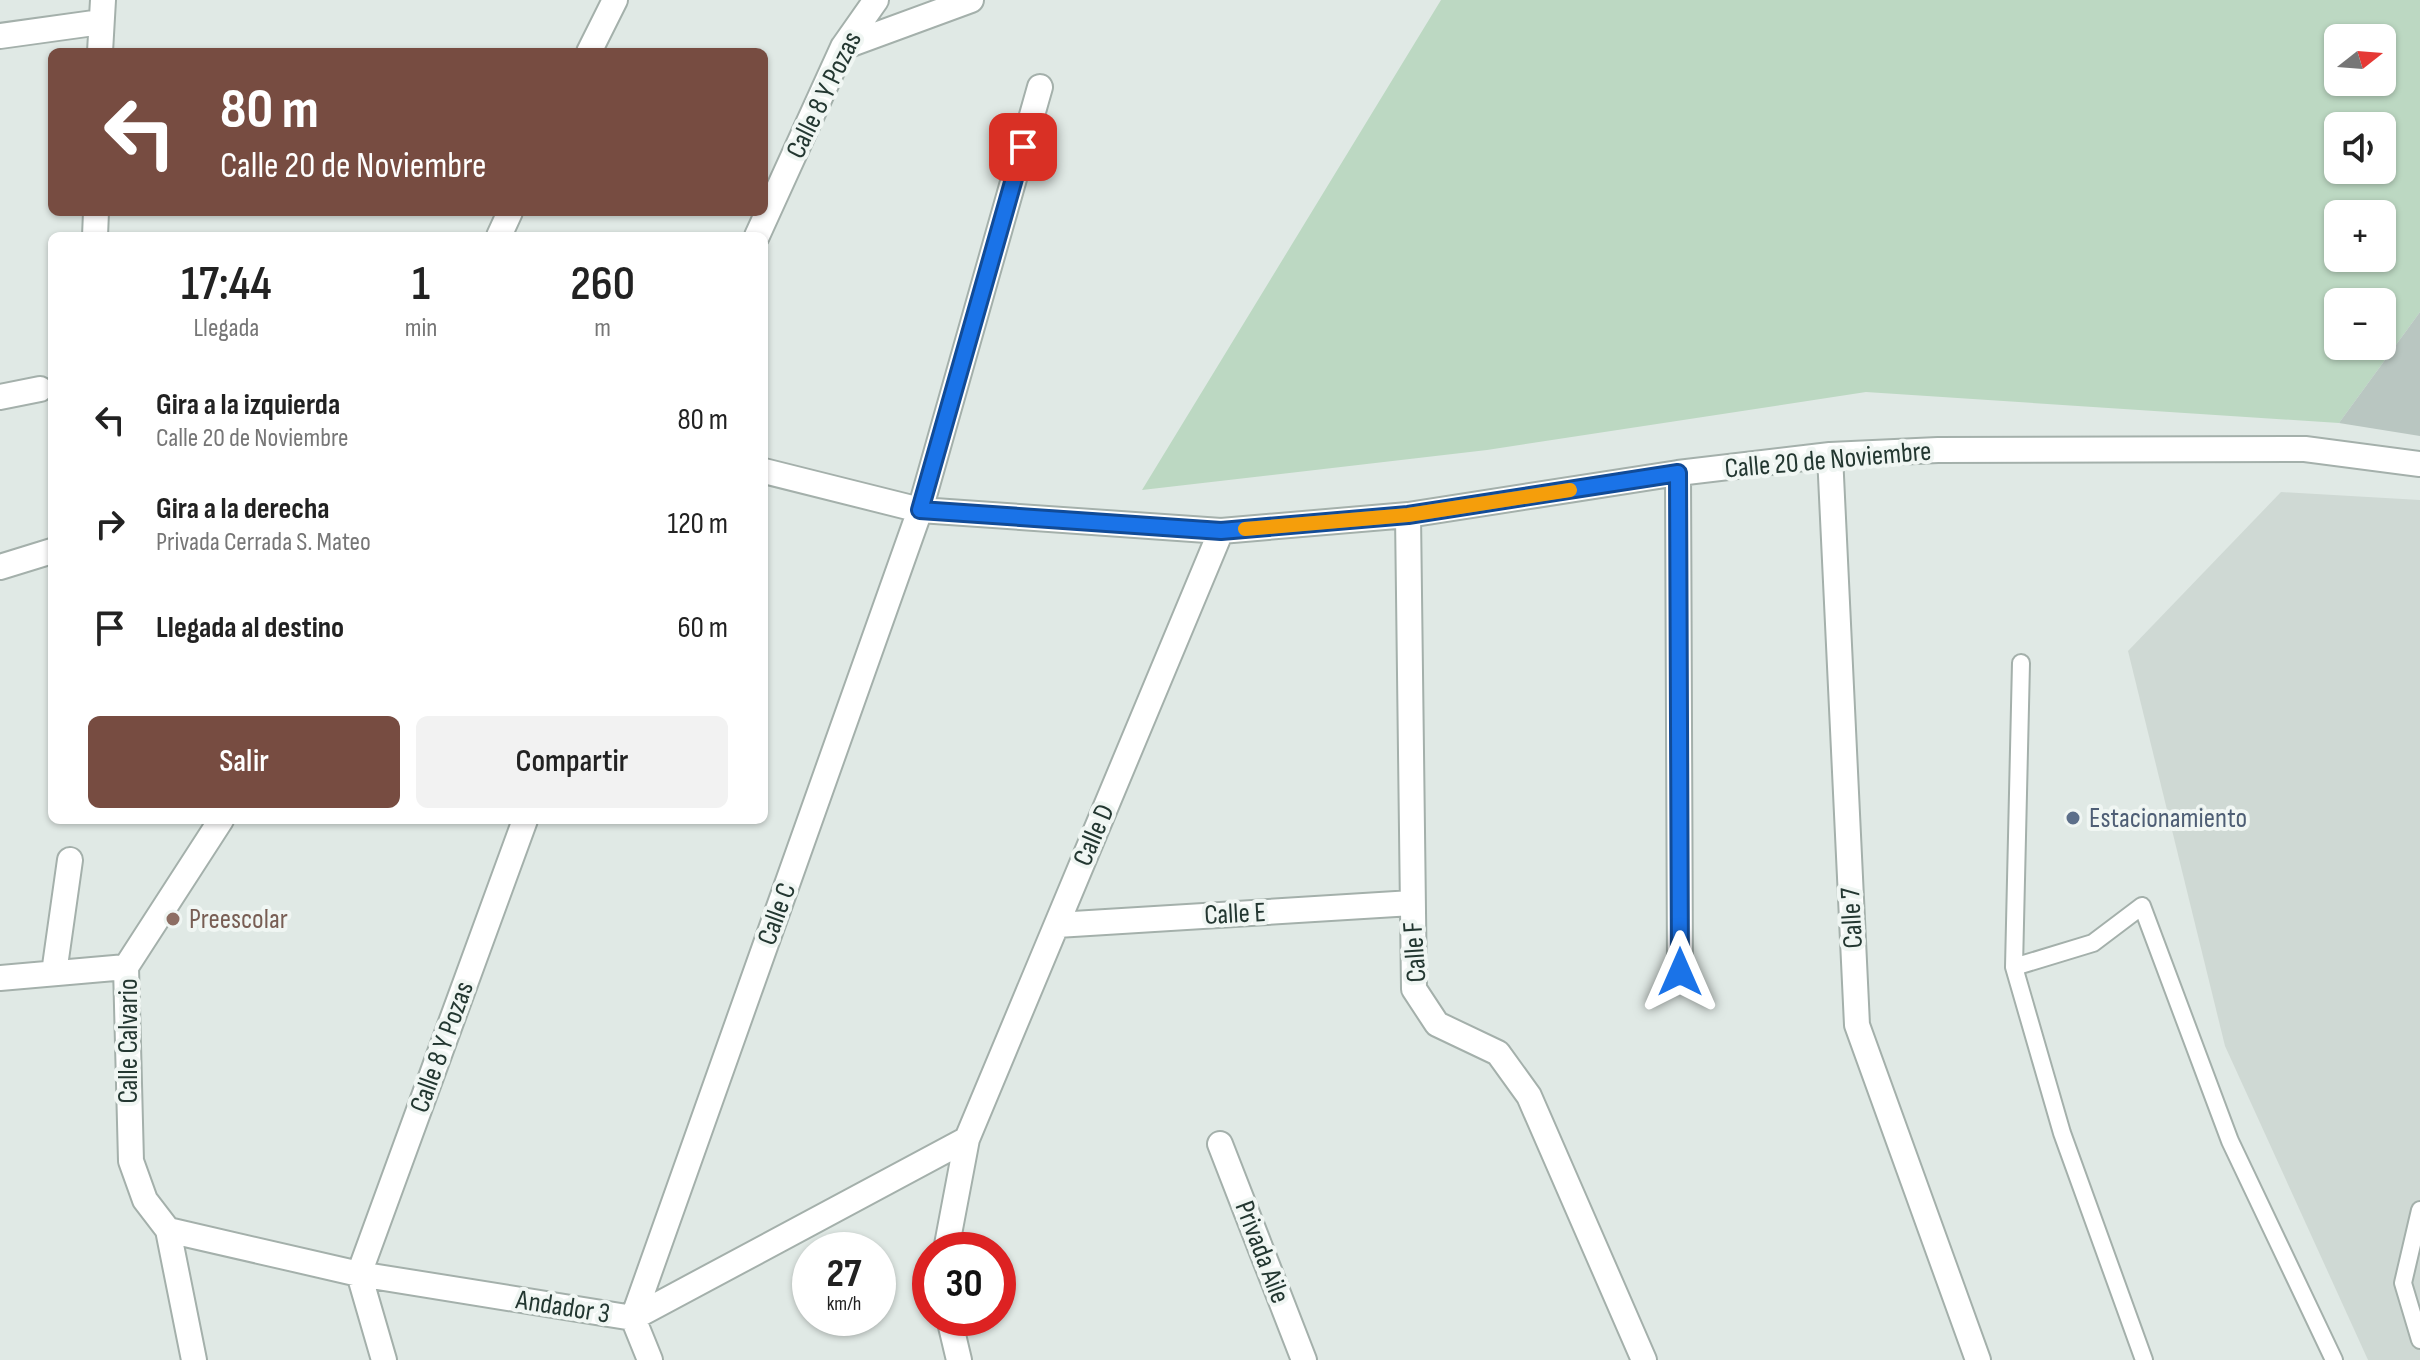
<!DOCTYPE html>
<html lang="es">
<meta charset="utf-8">
<style>
body{margin:0;font-family:"Sofia Sans Condensed",sans-serif;background:#f2f2f2;color:#222;height:100vh;display:flex;flex-direction:column;font-size:30px;white-space:nowrap}
*{box-sizing:border-box;margin:0}
p{font-size:26px;color:#767676}
.icon{flex:none;width:44px;height:44px;fill:none;stroke:currentColor;stroke-width:2;stroke-linecap:round;stroke-linejoin:round}
.map{position:relative;flex:1;overflow:hidden}
.panel{position:absolute;left:48px;top:232px;width:720px;height:592px;display:flex;flex-direction:column;background:#fff;border-radius:12px;box-shadow:0 2px 6px #0004}
.panel>*{flex:none}
.guide{position:absolute;left:48px;top:48px;width:720px;height:168px;border-radius:12px;box-shadow:0 2px 6px #0004;background:#774c41;color:#fff;overflow:hidden}
.needle{width:52px;rotate:73deg}
.fabs{position:absolute;left:2324px;top:24px;display:grid;gap:16px}
.fabs a{display:grid;place-items:center;width:72px;height:72px;border-radius:12px;background:#fff;box-shadow:0 2px 6px #0004;font-size:40px}
.speed{position:absolute;left:792px;top:1232px;display:flex;gap:16px;font-size:40px;font-weight:700;text-align:center}
.speed>*{display:grid;place-content:center;width:104px;height:104px;border-radius:50%;background:#fff;box-shadow:0 2px 6px #0004;line-height:1}
.speed small{font-size:20px;font-weight:400}
.speed .limit{border:12px solid #d22;background:#fff;color:#111}
.pin{position:absolute;display:grid;place-items:center;width:68px;height:68px;color:#fff;margin:-34px;border-radius:16px;box-shadow:0 4px 12px #0006}
.me{position:absolute;width:88px;margin:-44px;rotate:0deg;stroke-linejoin:round;filter:drop-shadow(0 0 6px #0008)}
.turn{display:flex;align-items:center;gap:28px;height:168px;padding:0 40px;font-size:36px}
.turn .icon{width:104px;height:104px;stroke-width:2.5}
.turn b{display:block;font-size:56px;line-height:68px}
.eta{display:flex;justify-content:space-evenly;align-items:center;height:136px;text-align:center}
.eta b{font-size:48px;font-weight:600;line-height:56px}
.primary-button{display:flex;gap:16px;margin-top:auto;padding:16px 40px}
.primary-button a{flex:1;height:92px;border-radius:12px;background:#774c41;color:#fff;font-size:32px;font-weight:600;line-height:92px;text-align:center}
.primary-button a+a{background:#f2f2f2;color:#222}
ul{padding:0;list-style:none}
li{display:flex;align-items:center;gap:24px;height:104px;padding:0 40px}
li div{flex:1}
li b{display:block;font-size:30px}
li em{font-style:normal}
.map>svg:first-child{display:block}
.built{fill:#cfd9d4}
.green{fill:#bcd8c2;fill-rule:evenodd}
.building{fill:#b9c6c1}
.lines{fill:none;stroke-linecap:round;stroke-linejoin:round}
.lane-casing{stroke:#a4b0ab;stroke-width:20}
.street-casing{stroke:#a4b0ab;stroke-width:28}
.lane{stroke:#fff;stroke-width:16}
.street{stroke:#fff;stroke-width:24}
.route-casing{stroke:#114b97;stroke-width:20}
.route{stroke:#1a73e8;stroke-width:14}
.slow{stroke:#f59e0b;stroke-width:14}
.service-dot{fill:#5c6f8a;stroke:#f0f6f3;stroke-width:3}
.education-dot{fill:#8d6e63;stroke:#f0f6f3;stroke-width:3}
.labels{text-anchor:middle;dominant-baseline:central;stroke-width:8;stroke-linejoin:round;paint-order:stroke}
.street-label{font-size:28px;fill:#233731;stroke:#f0f6f3}
.service-label{font-size:28px;fill:#4e5e75;stroke:#f0f6f3;text-anchor:start}
.education-label{font-size:28px;fill:#785e54;stroke:#f0f6f3;text-anchor:start}
</style>
<div class="map">
<svg width="2420" height="1360" viewBox="0 0 2420 1360">
<rect width="100%" height="100%" fill="#e0e9e5"/>
<path class="built" d="M 2281,492 L 2420,500 L 2420,1360 L 2368,1360 L 2225,1046 L 2128,651 Z"/>
<path class="green" d="M 1441,0 L 2420,0 L 2420,312 L 2339,423 L 1866,392 L 1487,450 L 1142,490 ZM 2338,38 L 2382,38 L 2382,82 L 2338,82 ZM 2338,126 L 2382,126 L 2382,170 L 2338,170 ZM 2338,214 L 2382,214 L 2382,258 L 2338,258 ZM 2338,302 L 2382,302 L 2382,346 L 2338,346 Z"/>
<path class="building" d="M 2420,312 L 2420,436 L 2339,423 Z"/>
<g class="lines">
<defs>
<path id="lane" d="M 2021,663 L 2014,967 L 2062,1133 L 2144,1360
M 2014,967 L 2093,943 L 2142,906 L 2230,1141 L 2334,1360
M 2420,1210 L 2403,1283 L 2420,1340"/>
<path id="street" d="M 0,36 L 101,22
M 843,47 L 971,0
M 100,52 L 103,0
M 589,52 L 615,0
M 95,236 L 96,212
M 499,236 L 510,212
M 757,236 L 843,47 L 876,0
M 0,397 L 40,389
M 1830,455 L 1857,1025 L 1978,1360
M 764,471 L 920,510 L 1221,531 L 1408,515 L 1678,473 L 1830,455 L 1938,450 L 2305,449 L 2420,464
M 1678,473 L 1680,972
M 1408,515 L 1414,989 L 1437,1024 L 1498,1053 L 1529,1096 L 1644,1360
M 0,567 L 52,551
M 1057,925 L 1412,903
M 54,973 L 70,860
M 0,978 L 126,967
M 1220,1144 L 1304,1360
M 168,1230 L 359,1274 L 633,1318 L 967,1139
M 946,1250 L 967,1139 L 1221,531
M 949,1318 L 959,1360
M 194,1360 L 168,1230 L 145,1200 L 131,1161 L 126,967 L 221,820
M 384,1360 L 359,1274 L 525,820
M 650,1360 L 633,1318 L 920,510 L 1040,87"/>
</defs>
<use href="#lane" class="lane-casing"/>
<use href="#street" class="street-casing"/>
<use href="#lane" class="lane"/>
<use href="#street" class="street"/>
</g>
<g class="lines">
<defs>
<path id="route" d="M 1023,147 L 920,510 L 1221,531 L 1408,515 L 1678,473 L 1680,972"/>
</defs>
<use href="#route" class="route-casing"/>
<use href="#route" class="route"/>
<path class="slow" d="M 1245,529 L 1408,515 L 1570,490"/>
</g>
<circle class="service-dot" cx="2073" cy="818" r="8"/>
<circle class="education-dot" cx="173" cy="919" r="8"/>
<g class="labels">
<g class="street-label">
<text transform="translate(824 95) rotate(-64)">Calle 8 Y Pozas</text>
<text transform="translate(1828 460) rotate(-5)">Calle 20 de Noviembre</text>
<text transform="translate(1094 835) rotate(-67)">Calle D</text>
<text transform="translate(777 914) rotate(-70)">Calle C</text>
<text transform="translate(1235 914) rotate(-3)">Calle E</text>
<text transform="translate(1852 918) rotate(-93)">Calle 7</text>
<text transform="translate(1415 952) rotate(-94)">Calle F</text>
<text transform="translate(128 1041) rotate(-90)">Calle Calvario</text>
<text transform="translate(442 1047) rotate(-70)">Calle 8 Y Pozas</text>
<text transform="translate(1262 1252) rotate(69)">Privada Aile</text>
<text transform="translate(563 1307) rotate(9)">Andador 3</text>
</g>
<g class="service-label">
<text x="2089" y="818">Estacionamiento</text>
</g>
<g class="education-label">
<text x="189" y="919">Preescolar</text>
</g>
</g>
</svg>
<div class="fabs">
<a><svg class="needle" viewBox="-14 -14 28 28"><path d="M0-13l5 13h-10z" fill="#e53935"/><path d="M0 13l5-13h-10z" fill="#767676"/></svg></a>
<a><svg class="icon" aria-label="sound" viewBox="0 0 24 24"><path d="M4 9h4l5-4v14l-5-4H4zM17 9q2 3 0 6"/></svg></a>
<a>+</a>
<a>−</a>
</div>
<div class="speed"><div>27<small>km/h</small></div><div class="limit">30</div></div>
<div class="pin" style="left:1023px;top:147px;background:#d93025"><svg class="icon" aria-label="arrive" viewBox="0 0 24 24"><path d="M6 21V4h12l-3 4 3 4H6"/></svg></div>
<svg class="me" style="left:1680px;top:972px" viewBox="-20 -20 40 40"><path d="M0-17L14 15 0 8-14 15z" fill="#1a73e8" stroke="#fff" stroke-width="4"/></svg>
<div class="guide">
<div class="turn"><svg class="icon" aria-label="left" viewBox="0 0 24 24"><path d="M17 20v-9H6M10 6l-5 5 5 5"/></svg><div><b>80 m</b>Calle 20 de Noviembre</div></div>
</div>
<section class="panel">
<div class="eta">
<div><b>17:44</b><p>Llegada</p></div>
<div><b>1</b><p>min</p></div>
<div><b>260</b><p>m</p></div>
</div>
<ul>
<li><svg class="icon" aria-label="left" viewBox="0 0 24 24"><path d="M17 20v-9H6M10 6l-5 5 5 5"/></svg><div><b>Gira a la izquierda</b><p>Calle 20 de Noviembre</p></div><em>80 m</em></li>
<li><svg class="icon" aria-label="right" viewBox="0 0 24 24"><path d="M7 20v-9h11M14 6l5 5-5 5"/></svg><div><b>Gira a la derecha</b><p>Privada Cerrada S. Mateo</p></div><em>120 m</em></li>
<li><svg class="icon" aria-label="arrive" viewBox="0 0 24 24"><path d="M6 21V4h12l-3 4 3 4H6"/></svg><div><b>Llegada al destino</b></div><em>60 m</em></li>
</ul>
<div class="primary-button"><a>Salir</a><a>Compartir</a></div>
</section>
</div>
